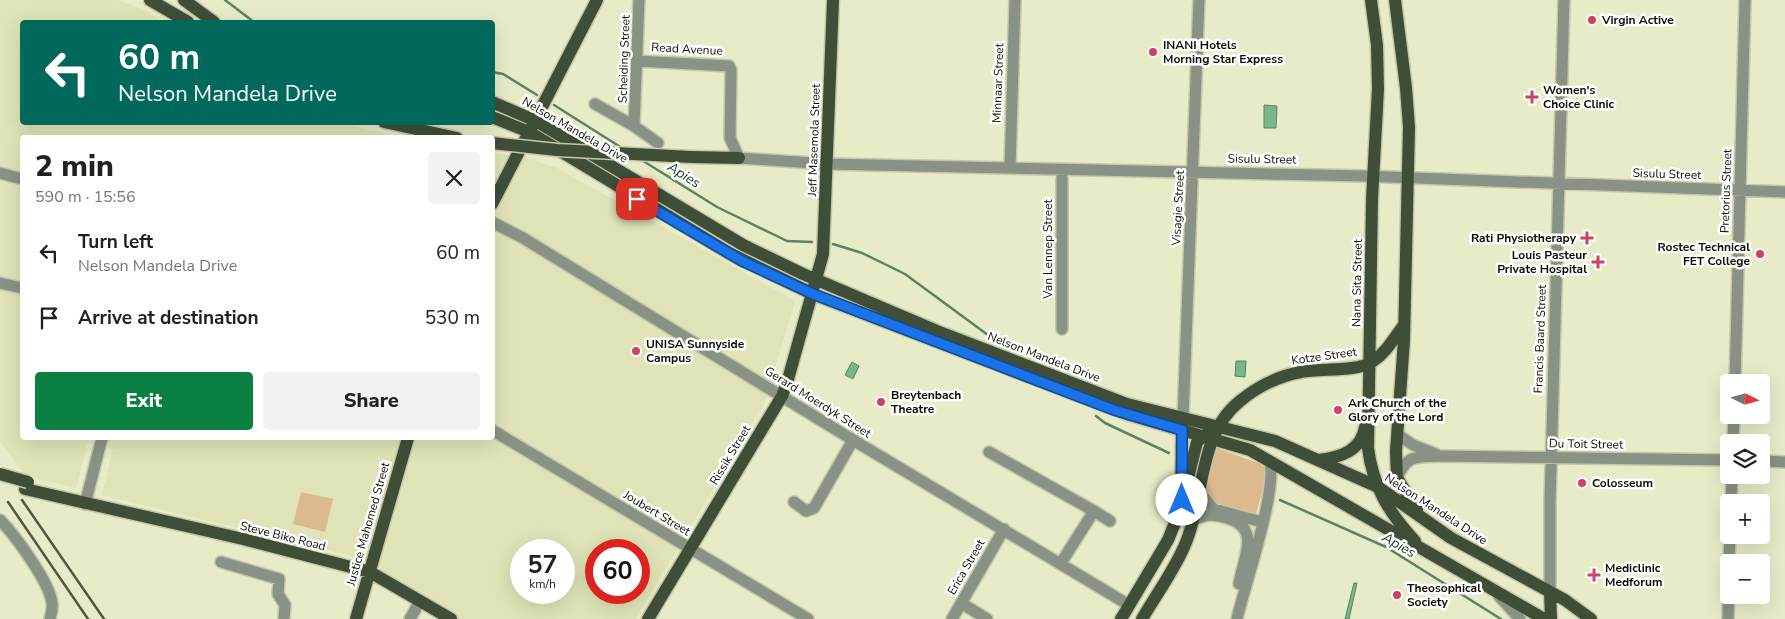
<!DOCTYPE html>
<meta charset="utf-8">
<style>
body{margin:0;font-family:"Nunito Sans",sans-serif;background:#f2f2f2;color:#202124;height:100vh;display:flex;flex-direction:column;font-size:19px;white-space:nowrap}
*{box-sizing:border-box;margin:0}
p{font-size:16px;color:#757577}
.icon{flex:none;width:28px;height:28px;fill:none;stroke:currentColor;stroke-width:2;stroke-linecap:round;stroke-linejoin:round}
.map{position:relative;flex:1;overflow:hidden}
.panel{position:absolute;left:20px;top:135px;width:475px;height:305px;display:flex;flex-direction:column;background:#fff;border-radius:5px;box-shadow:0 5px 20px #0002}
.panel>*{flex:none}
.hud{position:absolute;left:20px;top:20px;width:475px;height:105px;border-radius:5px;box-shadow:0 5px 20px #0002;background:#00695c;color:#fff;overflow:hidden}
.needle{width:32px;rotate:96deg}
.buttons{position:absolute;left:1720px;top:374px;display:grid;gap:10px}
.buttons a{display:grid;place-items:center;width:50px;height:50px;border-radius:5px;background:#fff;box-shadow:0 5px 20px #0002;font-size:25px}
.speed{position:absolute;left:510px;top:539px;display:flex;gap:10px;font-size:25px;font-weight:700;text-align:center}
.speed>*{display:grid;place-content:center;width:65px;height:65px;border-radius:50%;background:#fff;box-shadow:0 5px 20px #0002;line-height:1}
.speed small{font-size:12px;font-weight:400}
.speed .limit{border:8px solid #d22;background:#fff;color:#111}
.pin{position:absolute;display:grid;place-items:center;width:42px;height:42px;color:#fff;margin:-21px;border-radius:10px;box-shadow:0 2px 8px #0006}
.me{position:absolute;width:55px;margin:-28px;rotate:0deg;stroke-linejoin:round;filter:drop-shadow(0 0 4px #0008)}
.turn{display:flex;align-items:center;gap:18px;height:105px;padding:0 15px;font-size:22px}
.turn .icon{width:65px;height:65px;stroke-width:2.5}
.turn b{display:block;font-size:35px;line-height:42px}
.round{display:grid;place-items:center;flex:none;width:52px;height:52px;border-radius:5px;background:#f2f2f2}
.headline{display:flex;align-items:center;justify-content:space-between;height:85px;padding:0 15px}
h1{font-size:30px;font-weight:800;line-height:38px}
.button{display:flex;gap:10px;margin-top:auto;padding:10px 15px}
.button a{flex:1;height:58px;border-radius:5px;background:#0b8043;color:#fff;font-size:20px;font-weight:800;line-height:58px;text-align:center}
.button a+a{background:#f2f2f2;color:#202124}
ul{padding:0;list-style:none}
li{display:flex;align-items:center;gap:15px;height:65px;padding:0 15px}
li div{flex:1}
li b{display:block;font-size:19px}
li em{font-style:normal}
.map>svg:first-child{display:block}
.built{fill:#dfe3b7;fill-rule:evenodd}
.green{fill:#ddb98e}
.water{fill:#79b78b;stroke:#598462}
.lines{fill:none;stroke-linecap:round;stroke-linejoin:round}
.stream{stroke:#598462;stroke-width:2.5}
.minor-casing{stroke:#c4c8a8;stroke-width:14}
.major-casing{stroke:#c4c8a8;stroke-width:15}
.minor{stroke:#8a9285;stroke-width:11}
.major{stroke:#404e37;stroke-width:12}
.rail{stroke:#545643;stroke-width:2.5}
.major-bridge-casing{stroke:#c4c8a8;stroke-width:15;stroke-linecap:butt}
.major-bridge{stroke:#404e37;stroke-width:12}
.route-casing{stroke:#114b97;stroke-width:12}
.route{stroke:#1a73e8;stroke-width:9}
.poi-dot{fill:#cf4061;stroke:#fff;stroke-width:2}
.labels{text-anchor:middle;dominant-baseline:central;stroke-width:5;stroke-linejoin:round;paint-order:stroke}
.poi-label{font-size:12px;font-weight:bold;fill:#0d0e03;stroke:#fff;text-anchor:start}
.street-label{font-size:12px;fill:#0d0e03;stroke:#fff}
.water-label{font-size:14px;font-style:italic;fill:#0b3c1f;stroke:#fff}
</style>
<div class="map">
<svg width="1785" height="619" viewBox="0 0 1785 619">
<rect width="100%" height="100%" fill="#e7ebc7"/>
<path class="built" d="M 0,0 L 118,0 L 142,9 L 162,22 L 22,22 L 22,122 L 335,122 L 401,137 L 22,138 L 22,438 L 492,438 L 493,153 L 528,158 L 557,168 L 795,301 L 765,401 L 636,619 L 461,619 L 356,557 L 102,495 L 113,449 L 88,443 L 76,488 L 26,476 L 0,441 ZM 521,550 L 564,550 L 564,592 L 521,592 ZM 596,550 L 639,550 L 639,592 L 596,592 Z"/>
<path class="green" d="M 1214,447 L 1269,467 L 1256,514 L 1208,501 L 1205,497 Z
M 301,492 L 333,499 L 325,532 L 293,524 Z"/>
<path class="water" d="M 1264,105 L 1277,106 L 1276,128 L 1264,128 Z
M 1236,361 L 1246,361 L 1245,377 L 1235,376 Z
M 852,362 L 859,366 L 853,379 L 845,375 Z
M 1354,583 L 1357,583 L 1349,619 L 1345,619 Z"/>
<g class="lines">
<path class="stream" d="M 225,0 L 254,22
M 492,72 L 503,74 L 537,95
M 554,105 L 622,148
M 640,159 L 717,207 L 787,241 L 812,242
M 833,244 L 862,253 L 905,274 L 992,338
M 1096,416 L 1105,423 L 1169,453
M 1280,500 L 1386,547 L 1501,619"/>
<defs>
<path id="minor" d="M 637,61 L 729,66 L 731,70 L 730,138 L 739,158 L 827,164 L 1364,176 L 1785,192
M 595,104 L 634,126 L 658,143
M 634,126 L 639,0
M 1010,168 L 1015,0
M 0,173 L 22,179
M 492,222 L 523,238 L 853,440 L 1129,605
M 0,283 L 22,288
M 1062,329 L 1062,170
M 1735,382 L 1745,0
M 1183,418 L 1199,0
M 492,430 L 808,619
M 1397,434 L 1413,445 L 1436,454
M 1733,442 L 1734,415
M 989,452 L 1094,511 L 1061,563
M 1761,461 L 1785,462
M 1397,478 C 1408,452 1418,458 1442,456 L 1729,460
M 1200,493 L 1214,509 L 1262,522
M 794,502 L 806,511 L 814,508 L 853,440
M 1731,502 L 1732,475
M 85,504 L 102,438
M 1094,511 L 1110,521
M 0,520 C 15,535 50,583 52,603 C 53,609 51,614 50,619
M 1194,520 C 1206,514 1214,514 1227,518 C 1262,528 1243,558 1239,584
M 221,562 L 279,579 L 278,594 L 285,605 L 284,619
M 1729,562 L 1730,535
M 1550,592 L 1550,502 L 1564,0
M 1499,596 L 1520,619
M 961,603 L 987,619
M 410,619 L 420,601
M 952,619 L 1004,529
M 1237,619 C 1245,584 1277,492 1270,462
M 1728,619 L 1729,580"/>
<path id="major" d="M 150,0 L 188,22
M 184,0 L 214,22
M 1371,0 L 1377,45 L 1378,89 L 1372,199 L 1368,448 C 1373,487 1389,513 1415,541
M 1395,0 L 1406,88 L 1409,127 L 1404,340 L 1396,451 L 1397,478 L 1417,510
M 492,102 L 536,121 L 743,245 L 803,274 L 937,331 L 1127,404 L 1275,441 L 1378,487 L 1451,538 L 1565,600 L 1591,619
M 492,117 L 529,132 L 729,253 L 813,294 L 1127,414 L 1250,450 L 1544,619
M 384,122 L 457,138
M 691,157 L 739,158
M 492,204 L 597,0
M 1319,460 C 1341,457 1361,451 1365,427
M 1187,482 L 1197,442 L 1209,432
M 25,489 L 243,539 L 370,572 L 451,619
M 1550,592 L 1551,619
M 356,619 L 408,438
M 648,619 L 782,396 L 787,383 L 823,254 L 833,0
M 1121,619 L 1168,540 L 1181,508 L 1182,422
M 1142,619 C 1156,595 1173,572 1184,547 C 1205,500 1197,435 1240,401 C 1257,387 1279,376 1301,372 C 1320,368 1356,372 1372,362 C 1386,353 1394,338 1404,325"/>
</defs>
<use href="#minor" class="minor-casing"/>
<use href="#major" class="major-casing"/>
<use href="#minor" class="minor"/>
<use href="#major" class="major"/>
<path class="rail" d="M 22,500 L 104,619
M 8,502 L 88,619"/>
<defs>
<path id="major-bridge" d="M 492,143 L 557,150 L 691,157
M 0,474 L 28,482"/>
</defs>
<use href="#major-bridge" class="major-bridge-casing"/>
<use href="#major-bridge" class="major-bridge"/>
</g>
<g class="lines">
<defs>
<path id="route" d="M 637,199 L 742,261 L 813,294 L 1114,410 L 1182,430 L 1182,500"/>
</defs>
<use href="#route" class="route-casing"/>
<use href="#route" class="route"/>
</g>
<g class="poi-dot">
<circle cx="1592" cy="20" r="5"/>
<circle cx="1153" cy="52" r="5"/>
<path d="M1529.5 89.5h5v5h5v5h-5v5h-5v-5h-5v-5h5z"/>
<path d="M1584.5 230.5h5v5h5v5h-5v5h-5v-5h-5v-5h5z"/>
<circle cx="1760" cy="254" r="5"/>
<path d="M1595.5 254.5h5v5h5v5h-5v5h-5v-5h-5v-5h5z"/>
<circle cx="636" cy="351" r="5"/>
<circle cx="881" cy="402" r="5"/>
<circle cx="1338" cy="410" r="5"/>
<circle cx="1582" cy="483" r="5"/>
<path d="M1591.5 567.5h5v5h5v5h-5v5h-5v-5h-5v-5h5z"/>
<circle cx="1397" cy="595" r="5"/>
</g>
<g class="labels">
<g class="poi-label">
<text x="1602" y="20">Virgin Active</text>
<text x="1163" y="45">INANI Hotels<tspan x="1163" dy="14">Morning Star Express</tspan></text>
<text x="1543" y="90">Women's<tspan x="1543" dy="14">Choice Clinic</tspan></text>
<text x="1576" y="238" text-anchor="end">Rati Physiotherapy</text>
<text x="1750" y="247" text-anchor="end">Rostec Technical<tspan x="1750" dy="14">FET College</tspan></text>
<text x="1587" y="255" text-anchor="end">Louis Pasteur<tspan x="1587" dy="14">Private Hospital</tspan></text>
<text x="646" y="344">UNISA Sunnyside<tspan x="646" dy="14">Campus</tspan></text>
<text x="891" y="395">Breytenbach<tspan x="891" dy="14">Theatre</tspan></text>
<text x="1348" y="403">Ark Church of the<tspan x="1348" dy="14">Glory of the Lord</tspan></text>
<text x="1592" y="483">Colosseum</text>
<text x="1605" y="568">Mediclinic<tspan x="1605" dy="14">Medforum</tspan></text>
<text x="1407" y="588">Theosophical<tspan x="1407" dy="14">Society</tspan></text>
</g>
<g class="street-label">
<text transform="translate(687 49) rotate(3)">Read Avenue</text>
<text transform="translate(624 59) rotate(-88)">Scheiding Street</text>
<text transform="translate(998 83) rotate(-88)">Minnaar Street</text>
<text transform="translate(575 130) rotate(30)">Nelson Mandela Drive</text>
<text transform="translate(814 140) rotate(-88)">Jeff Masemola Street</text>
<text transform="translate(1262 159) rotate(1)">Sisulu Street</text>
<text transform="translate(1667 174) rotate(2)">Sisulu Street</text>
<text transform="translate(1726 191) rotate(-88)">Pretorius Street</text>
<text transform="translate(1178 208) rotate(-87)">Visagie Street</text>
<text transform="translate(1048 249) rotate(-90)">Van Lennep Street</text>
<text transform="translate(1357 283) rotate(-89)">Nana Sita Street</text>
<text transform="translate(1540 339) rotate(-88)">Francis Baard Street</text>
<text transform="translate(1324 356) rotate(-8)">Kotze Street</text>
<text transform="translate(1044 357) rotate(21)">Nelson Mandela Drive</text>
<text transform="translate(818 402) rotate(32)">Gerard Moerdyk Street</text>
<text transform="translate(1586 444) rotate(1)">Du Toit Street</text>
<text transform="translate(730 455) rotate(-59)">Rissik Street</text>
<text transform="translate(1436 509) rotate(33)">Nelson Mandela Drive</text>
<text transform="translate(657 513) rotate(31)">Joubert Street</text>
<text transform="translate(368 524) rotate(-74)">Justice Mahomed Street</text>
<text transform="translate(283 536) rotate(14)">Steve Biko Road</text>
<text transform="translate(966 567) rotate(-60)">Erica Street</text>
</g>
<g class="water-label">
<text transform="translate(684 175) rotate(32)">Apies</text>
<text transform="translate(1399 545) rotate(30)">Apies</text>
</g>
</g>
</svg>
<div class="buttons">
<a><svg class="needle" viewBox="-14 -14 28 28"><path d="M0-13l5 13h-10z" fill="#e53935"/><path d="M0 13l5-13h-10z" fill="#757577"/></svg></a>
<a><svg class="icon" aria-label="layers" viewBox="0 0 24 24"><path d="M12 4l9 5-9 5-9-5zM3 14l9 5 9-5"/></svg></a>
<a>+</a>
<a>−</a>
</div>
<div class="speed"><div>57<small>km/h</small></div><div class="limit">60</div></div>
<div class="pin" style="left:637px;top:199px;background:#d93025"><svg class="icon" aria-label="arrive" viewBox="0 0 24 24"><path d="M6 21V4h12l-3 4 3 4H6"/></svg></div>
<svg class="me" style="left:1182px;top:500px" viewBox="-20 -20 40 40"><circle r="19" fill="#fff"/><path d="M0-13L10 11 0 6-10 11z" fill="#1a73e8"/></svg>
<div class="hud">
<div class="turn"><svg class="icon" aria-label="left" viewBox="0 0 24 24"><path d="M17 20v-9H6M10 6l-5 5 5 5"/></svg><div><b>60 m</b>Nelson Mandela Drive</div></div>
</div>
<section class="panel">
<div class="headline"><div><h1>2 min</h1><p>590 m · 15:56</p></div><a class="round"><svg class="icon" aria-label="close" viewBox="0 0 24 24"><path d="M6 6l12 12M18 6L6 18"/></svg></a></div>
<ul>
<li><svg class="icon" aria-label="left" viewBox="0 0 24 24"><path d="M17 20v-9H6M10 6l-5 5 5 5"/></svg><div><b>Turn left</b><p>Nelson Mandela Drive</p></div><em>60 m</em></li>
<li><svg class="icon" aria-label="arrive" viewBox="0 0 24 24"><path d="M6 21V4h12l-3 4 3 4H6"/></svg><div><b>Arrive at destination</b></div><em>530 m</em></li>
</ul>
<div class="button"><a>Exit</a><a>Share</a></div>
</section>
</div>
